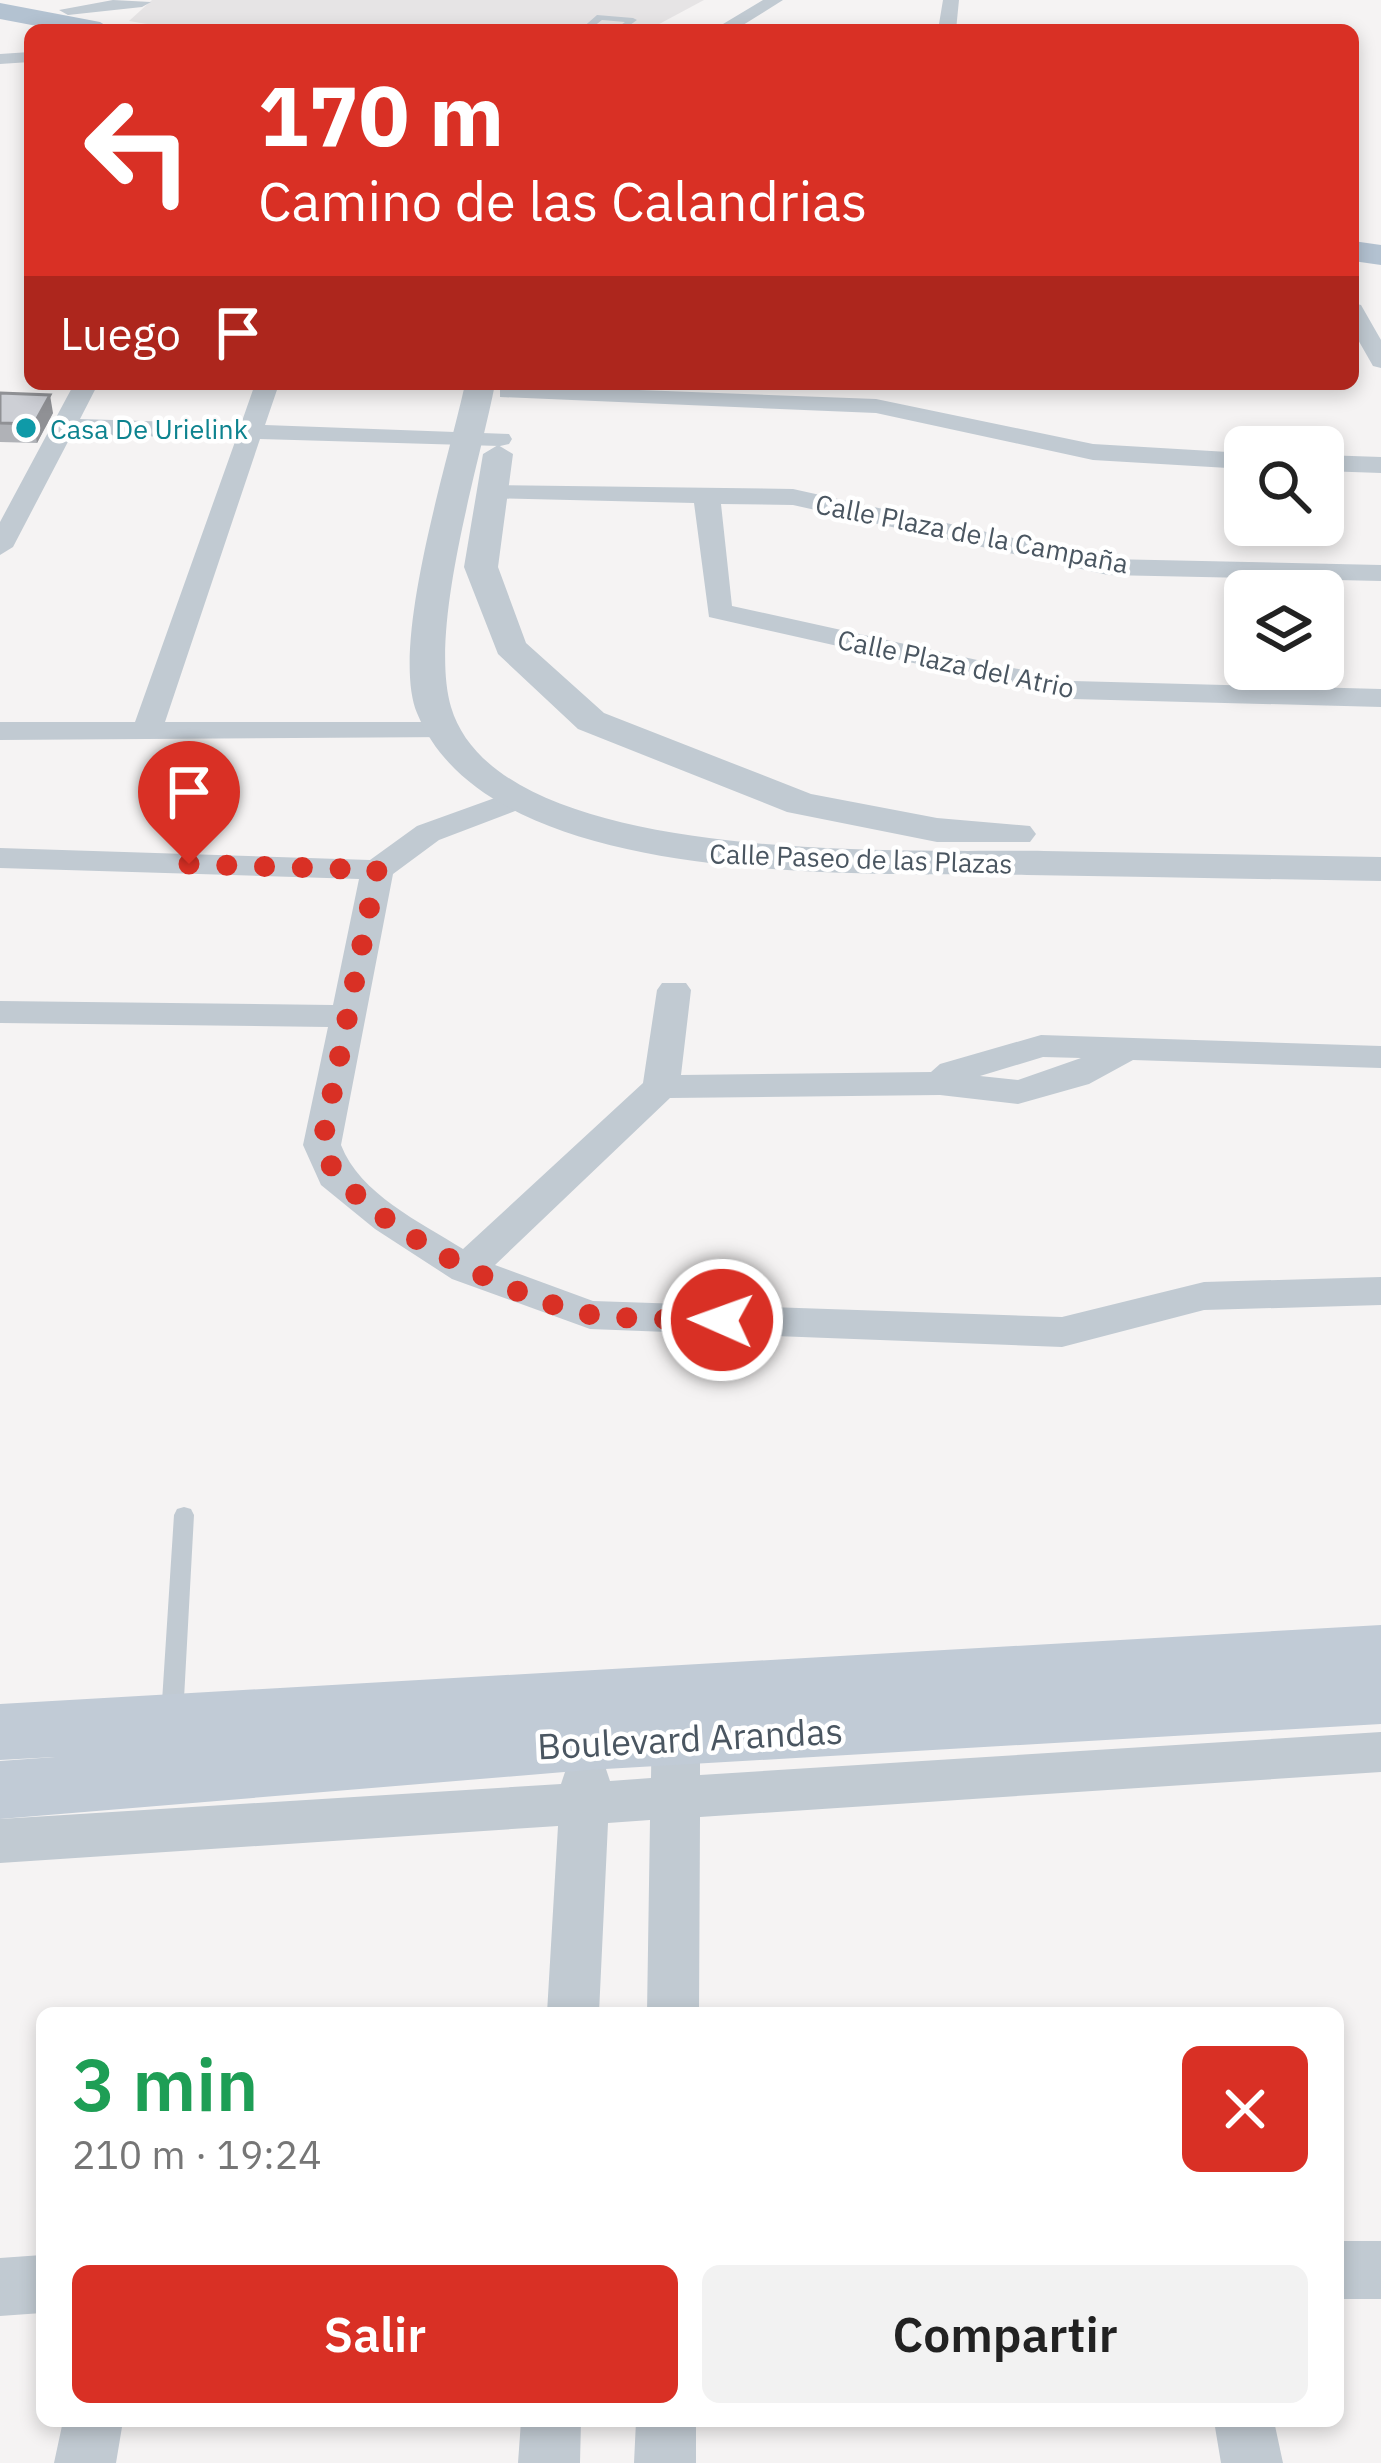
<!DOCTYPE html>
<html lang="es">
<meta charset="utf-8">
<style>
body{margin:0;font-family:"IBM Plex Sans",sans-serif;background:#f2f2f2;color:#222;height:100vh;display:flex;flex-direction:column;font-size:45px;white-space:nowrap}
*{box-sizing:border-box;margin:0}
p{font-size:39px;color:#767676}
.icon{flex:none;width:66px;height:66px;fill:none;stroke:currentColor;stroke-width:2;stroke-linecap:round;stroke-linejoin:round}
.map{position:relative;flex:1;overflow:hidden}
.details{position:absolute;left:36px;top:2007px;width:1308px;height:420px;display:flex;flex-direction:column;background:#fff;border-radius:18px;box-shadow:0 6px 18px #0003}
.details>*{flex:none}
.banner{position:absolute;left:24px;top:24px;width:1335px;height:366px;border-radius:18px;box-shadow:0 6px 18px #0003;background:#d93025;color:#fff;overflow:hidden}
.fabs{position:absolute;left:1224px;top:426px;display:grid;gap:24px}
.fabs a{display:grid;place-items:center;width:120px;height:120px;border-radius:18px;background:#fff;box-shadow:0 6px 18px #0003;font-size:60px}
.pin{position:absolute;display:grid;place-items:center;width:102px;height:102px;color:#fff;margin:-123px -51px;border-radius:50% 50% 50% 0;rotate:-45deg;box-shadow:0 0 12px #0007}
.pin .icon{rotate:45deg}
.me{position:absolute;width:132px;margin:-66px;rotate:272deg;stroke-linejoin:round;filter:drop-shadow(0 0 9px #0008)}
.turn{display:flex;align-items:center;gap:42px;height:252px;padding:0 36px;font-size:54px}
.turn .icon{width:156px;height:156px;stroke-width:2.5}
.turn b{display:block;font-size:84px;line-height:102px}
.then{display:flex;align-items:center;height:114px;padding:0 36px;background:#0003;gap:24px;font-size:45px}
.round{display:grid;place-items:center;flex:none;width:126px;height:126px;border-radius:18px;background:#f2f2f2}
.overview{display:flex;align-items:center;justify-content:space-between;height:204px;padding:0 36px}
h1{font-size:72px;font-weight:600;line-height:90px;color:#1e9e55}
.cta{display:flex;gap:24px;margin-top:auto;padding:24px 36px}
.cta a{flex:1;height:138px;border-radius:18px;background:#d93025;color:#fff;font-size:48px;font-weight:600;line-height:138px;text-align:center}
.cta a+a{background:#f2f2f2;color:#222}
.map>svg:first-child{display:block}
.education{fill:#e6e4e5}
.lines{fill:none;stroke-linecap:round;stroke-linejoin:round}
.service{fill:#c1cad2;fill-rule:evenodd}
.minor{fill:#c1cad2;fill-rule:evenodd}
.tertiary{fill:#c1cad2;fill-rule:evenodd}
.secondary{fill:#c1cbd6;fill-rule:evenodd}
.primary{fill:#b3c2d1;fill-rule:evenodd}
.wall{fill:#b0b2b7}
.shaded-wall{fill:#909195}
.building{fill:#cdcfd5;stroke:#909195;stroke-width:3}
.route{stroke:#d93025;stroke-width:21;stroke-dasharray:0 37.8}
.culture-dot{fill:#0f9aa8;stroke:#fff;stroke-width:4.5}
.labels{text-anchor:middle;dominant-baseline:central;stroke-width:9;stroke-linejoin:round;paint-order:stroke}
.far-culture-label{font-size:27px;fill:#0d838f;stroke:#fff;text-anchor:start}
.far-street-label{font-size:27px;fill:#4a5661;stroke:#fff}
.near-street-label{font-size:36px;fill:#4a5661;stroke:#fff}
</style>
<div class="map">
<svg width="1381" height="2463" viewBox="0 0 1381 2463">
<rect width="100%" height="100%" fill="#f5f3f3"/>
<path class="education" d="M 152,0 L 704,0 L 648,30 L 183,30 L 129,21 Z"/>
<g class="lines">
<path class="service" d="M 597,15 L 633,18 L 637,20 L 623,30 L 614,30 L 625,22 L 602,20 L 589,30 L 580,30 Z
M 184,1507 L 191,1509 L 194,1515 L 183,1717 L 180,1723 L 172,1726 L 164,1723 L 161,1717 L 174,1515 L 177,1509 Z"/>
<path class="minor" d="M 113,0 L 151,2 L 142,7 L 68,15 L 59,10 Z
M 763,0 L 783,0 L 735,30 L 713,30 Z
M 943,0 L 959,0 L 956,30 L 938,30 Z
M 30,52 L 30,62 L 0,64 L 0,54 Z
M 1353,303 L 1361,305 L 1381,340 L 1381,368 L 1373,366 L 1353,331 Z
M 74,384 L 98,384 L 80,419 L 241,424 L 255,384 L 279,384 L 265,425 L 509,434 L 512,439 L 509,444 L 500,446 L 260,439 L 165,722 L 442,722 L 457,731 L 453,737 L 0,740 L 0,722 L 135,722 L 236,439 L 72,434 L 13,547 L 0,555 L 0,522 Z
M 508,385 L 876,399 L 1093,444 L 1245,453 L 1245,469 L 1093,460 L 876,413 L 500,397 L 500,387 Z
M 1323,455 L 1381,457 L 1381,473 L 1323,471 Z
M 492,485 L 793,489 L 1108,559 L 1381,565 L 1381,581 L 1108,575 L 793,505 L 721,504 L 732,606 L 1073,681 L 1381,689 L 1381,707 L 1073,699 L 709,617 L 694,503 L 483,498 L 479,493 Z
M 517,790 L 528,792 L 533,799 L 528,806 L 439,840 L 393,874 L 341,1145 C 360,1194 420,1222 463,1249 L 643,1083 L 657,990 L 662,983 L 686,983 L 691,990 L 681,1075 L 931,1072 L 940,1064 L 1041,1035 L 1381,1046 L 1381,1068 L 1133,1060 L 1089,1084 L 1018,1104 L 940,1095 L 670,1098 L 495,1265 L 593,1301 L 1062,1317 L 1204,1282 L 1381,1277 L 1381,1305 L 1204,1310 L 1062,1347 L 590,1329 L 452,1279 L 375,1229 L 321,1185 L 303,1145 L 328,1027 L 0,1023 L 0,1001 L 333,1005 L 359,879 L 0,868 L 0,848 L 370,860 L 417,826 ZM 1043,1057 L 1081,1058 L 1018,1080 L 980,1076 Z
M 676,1692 L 693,1698 L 700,1712 L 700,1775 L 1381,1732 L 1381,1772 L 700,1817 L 699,2013 L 647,2013 L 650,1820 L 608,1823 L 599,2013 L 547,2013 L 558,1826 L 0,1863 L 0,1819 L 561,1784 L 569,1760 L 586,1754 L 603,1760 L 610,1781 L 651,1778 L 652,1712 L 659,1698 Z
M 1338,2241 L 1381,2241 L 1381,2299 L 1338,2299 Z
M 42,2255 L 42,2313 L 0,2316 L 0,2258 Z
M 63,2421 L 123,2421 L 116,2463 L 54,2463 Z
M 521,2421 L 581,2421 L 580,2463 L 518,2463 Z
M 636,2421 L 696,2421 L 696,2463 L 634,2463 Z
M 1214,2421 L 1274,2421 L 1283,2463 L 1221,2463 Z"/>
<path class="tertiary" d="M 465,384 L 495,384 C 479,467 428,628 451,707 C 499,869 911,849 1044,851 C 1156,853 1269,855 1381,857 L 1381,881 C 1263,879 1145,877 1027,875 C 868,872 490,893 417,713 C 389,645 449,459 465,384 Z
M 498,445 L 513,454 L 498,567 L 526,643 L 604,713 L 811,794 L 937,818 L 1030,826 L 1036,834 L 1030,842 L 937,842 L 787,812 L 578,729 L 498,654 L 464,567 L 483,454 Z"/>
<path class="secondary" d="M 1381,1625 L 1381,1724 L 588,1770 L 0,1819 L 0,1761 L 55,1757 L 0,1760 L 0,1704 Z"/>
<path class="primary" d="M 0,3 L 100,22 L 113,30 L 58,30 L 0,19 Z
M 1353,241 L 1381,245 L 1381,265 L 1353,261 Z"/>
</g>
<path class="wall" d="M 0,393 L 53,413 L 37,443 L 0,442 Z"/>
<path class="shaded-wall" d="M 50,395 L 53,413 L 37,443 L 34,424 Z"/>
<path class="building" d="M 0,393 L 50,395 L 34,424 L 0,423 Z"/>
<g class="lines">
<path class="route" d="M 189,864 L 377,870 L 322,1144 C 335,1213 527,1306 593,1315 C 635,1320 680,1319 722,1320"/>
</g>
<circle class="culture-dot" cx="26" cy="428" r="12"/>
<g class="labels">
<g class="far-culture-label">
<text x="50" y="428">Casa De Urielink</text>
</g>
<g class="far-street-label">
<text transform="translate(972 533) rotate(11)">Calle Plaza de la Campaña</text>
<text transform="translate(956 663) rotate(12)">Calle Plaza del Atrio</text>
<text transform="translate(861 858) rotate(2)">Calle Paseo de las Plazas</text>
</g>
<g class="near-street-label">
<text transform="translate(690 1738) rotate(-3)">Boulevard Arandas</text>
</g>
</g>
</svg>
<div class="fabs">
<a><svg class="icon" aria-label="search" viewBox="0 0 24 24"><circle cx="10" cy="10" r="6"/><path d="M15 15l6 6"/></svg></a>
<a><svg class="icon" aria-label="layers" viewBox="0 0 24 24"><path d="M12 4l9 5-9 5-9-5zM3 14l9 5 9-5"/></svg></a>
</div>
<div class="pin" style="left:189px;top:864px;background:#d93025"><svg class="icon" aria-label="arrive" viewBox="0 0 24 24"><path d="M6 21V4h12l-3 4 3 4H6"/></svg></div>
<svg class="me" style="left:722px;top:1320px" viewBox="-20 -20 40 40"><circle r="17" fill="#d93025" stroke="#fff" stroke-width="3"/><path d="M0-11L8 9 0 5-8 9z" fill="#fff"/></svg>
<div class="banner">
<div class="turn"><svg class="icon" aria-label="left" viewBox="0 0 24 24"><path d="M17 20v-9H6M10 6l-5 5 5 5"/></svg><div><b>170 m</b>Camino de las Calandrias</div></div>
<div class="then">Luego<svg class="icon" aria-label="arrive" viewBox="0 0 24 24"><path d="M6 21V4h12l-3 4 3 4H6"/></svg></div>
</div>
<section class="details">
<div class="overview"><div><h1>3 min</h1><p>210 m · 19:24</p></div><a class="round" style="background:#d93025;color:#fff"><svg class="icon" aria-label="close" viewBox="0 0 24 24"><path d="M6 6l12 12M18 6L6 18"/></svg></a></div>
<div class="cta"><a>Salir</a><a>Compartir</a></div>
</section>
</div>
